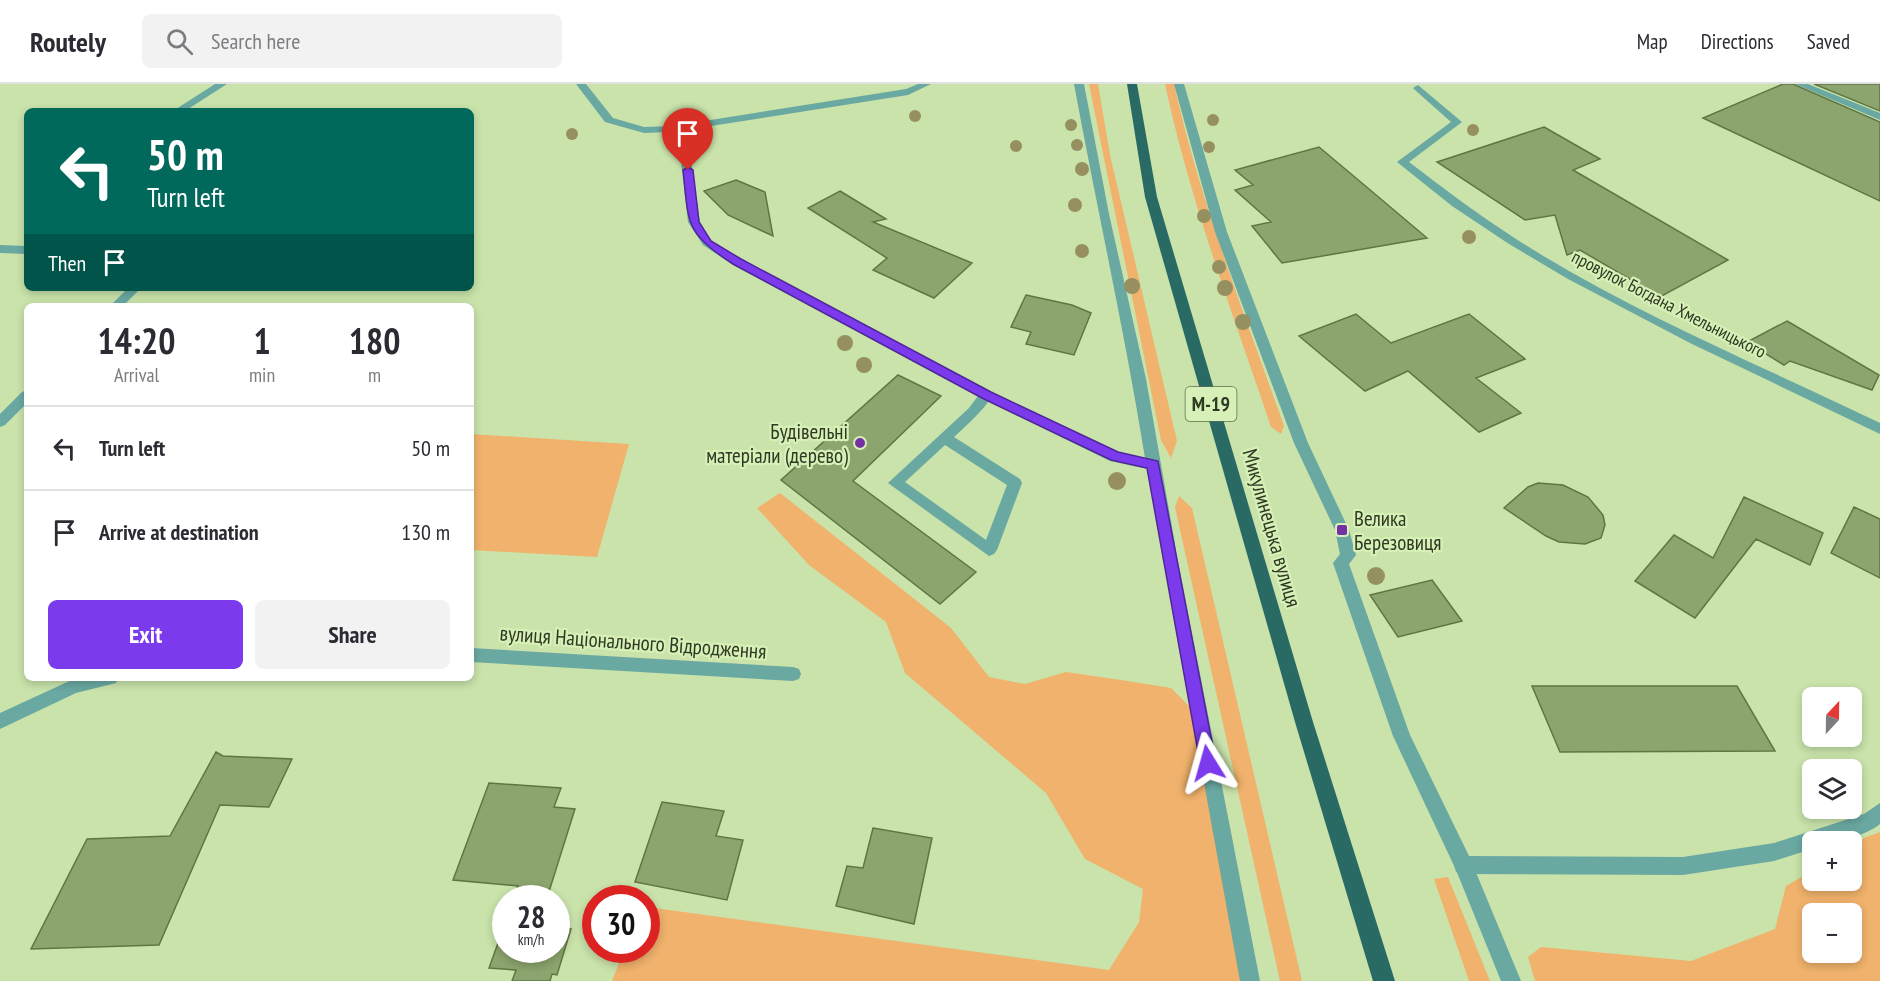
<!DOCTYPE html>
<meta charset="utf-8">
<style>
body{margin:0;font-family:"PT Sans Narrow",sans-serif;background:#f2f2f3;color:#2b2b33;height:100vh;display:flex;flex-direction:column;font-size:22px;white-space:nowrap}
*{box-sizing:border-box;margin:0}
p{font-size:20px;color:#7c7c81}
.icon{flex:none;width:33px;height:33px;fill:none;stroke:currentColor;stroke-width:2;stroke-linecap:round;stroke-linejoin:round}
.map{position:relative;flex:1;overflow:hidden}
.details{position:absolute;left:24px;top:219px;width:450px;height:378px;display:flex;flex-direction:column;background:#fff;border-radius:9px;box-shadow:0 3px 9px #0003}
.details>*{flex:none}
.guide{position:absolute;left:24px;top:24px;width:450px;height:183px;border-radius:9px;box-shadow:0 3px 9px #0003;background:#00695c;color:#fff;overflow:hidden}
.needle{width:39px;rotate:22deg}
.tools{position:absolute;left:1802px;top:603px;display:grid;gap:12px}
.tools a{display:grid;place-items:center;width:60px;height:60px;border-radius:9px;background:#fff;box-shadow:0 3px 9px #0003;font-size:30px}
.speed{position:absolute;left:492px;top:801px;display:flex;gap:12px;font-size:30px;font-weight:700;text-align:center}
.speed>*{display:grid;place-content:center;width:78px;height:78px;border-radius:50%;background:#fff;box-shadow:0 3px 9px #0003;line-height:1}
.speed small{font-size:15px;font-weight:400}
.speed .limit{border:9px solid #d22;background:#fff;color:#111}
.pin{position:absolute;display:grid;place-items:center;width:51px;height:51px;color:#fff;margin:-62px -26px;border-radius:50% 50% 50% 0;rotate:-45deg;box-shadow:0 0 6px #0007}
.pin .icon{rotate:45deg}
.me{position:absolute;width:66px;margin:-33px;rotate:352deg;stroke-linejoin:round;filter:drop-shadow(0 0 4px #0008)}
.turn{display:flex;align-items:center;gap:21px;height:126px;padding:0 24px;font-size:27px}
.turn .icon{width:78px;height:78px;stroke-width:2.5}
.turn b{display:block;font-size:42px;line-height:51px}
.then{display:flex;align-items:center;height:57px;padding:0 24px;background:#0003;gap:12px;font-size:22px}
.eta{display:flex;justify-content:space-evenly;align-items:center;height:102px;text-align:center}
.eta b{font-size:36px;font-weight:700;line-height:42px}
.cta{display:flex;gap:12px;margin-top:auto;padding:12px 24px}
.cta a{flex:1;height:69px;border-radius:9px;background:#7c3aed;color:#fff;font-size:24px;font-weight:700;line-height:69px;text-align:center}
.cta a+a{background:#f2f2f3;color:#2b2b33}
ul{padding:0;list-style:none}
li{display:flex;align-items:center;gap:18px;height:84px;padding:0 24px;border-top:2px solid #e1e1e2}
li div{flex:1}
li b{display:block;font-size:22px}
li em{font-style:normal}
header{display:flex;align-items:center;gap:36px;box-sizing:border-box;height:84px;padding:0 30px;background:#fff;border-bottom:2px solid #e1e1e2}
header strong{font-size:28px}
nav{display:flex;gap:33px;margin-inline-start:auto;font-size:21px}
.search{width:420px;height:54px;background:#f2f2f3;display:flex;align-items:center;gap:15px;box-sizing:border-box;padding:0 21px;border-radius:9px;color:#7c7c81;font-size:22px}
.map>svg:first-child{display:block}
.green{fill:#f0b26c;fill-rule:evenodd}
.building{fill:#8ca46e;stroke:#607642;stroke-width:1.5}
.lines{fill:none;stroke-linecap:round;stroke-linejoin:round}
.service{fill:#6aa8a2;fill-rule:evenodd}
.minor{fill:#6aa8a2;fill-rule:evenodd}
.trunk{fill:#2a6a65;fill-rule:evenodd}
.tree{fill:#969061}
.route{fill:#7c3aed;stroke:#51269a;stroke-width:1.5}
.poi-dot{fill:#7530a4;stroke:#d6f0b7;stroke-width:2}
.labels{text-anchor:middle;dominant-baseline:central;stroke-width:4.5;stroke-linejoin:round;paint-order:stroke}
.far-street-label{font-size:18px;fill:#2f3822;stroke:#d6f0b7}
.shield{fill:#d6f0b7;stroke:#616f4f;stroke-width:1.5}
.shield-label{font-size:20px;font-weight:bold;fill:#2f3822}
.poi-label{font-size:21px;fill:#2f3822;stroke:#d6f0b7;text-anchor:end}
.street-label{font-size:21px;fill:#2f3822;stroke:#d6f0b7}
</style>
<header>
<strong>Routely</strong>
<div class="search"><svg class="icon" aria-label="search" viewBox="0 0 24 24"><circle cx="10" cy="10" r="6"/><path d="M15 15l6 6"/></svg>Search here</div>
<nav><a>Map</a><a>Directions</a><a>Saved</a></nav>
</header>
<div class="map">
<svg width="1880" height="897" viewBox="0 0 1880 897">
<rect width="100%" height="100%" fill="#c9e3aa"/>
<path class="green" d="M 1089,0 L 1098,0 L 1110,71 L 1177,357 L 1171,374 L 1161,356 Z
M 1165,0 L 1174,0 C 1200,117 1244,229 1284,342 L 1281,350 L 1271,343 C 1233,230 1190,117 1165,0 Z
M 471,350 L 629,360 L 597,473 L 471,466 Z
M 780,409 L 951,544 L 989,593 L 1025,600 L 1066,588 L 1121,596 L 1171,604 L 1192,625 L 1231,749 L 1256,897 L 612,897 L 624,866 L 646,866 L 647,823 L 1109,886 L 1139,838 L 1143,805 L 1085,775 L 1046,709 L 905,589 L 886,538 L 809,481 L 757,424 Z
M 1179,412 L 1192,424 L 1302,897 L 1280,897 L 1175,423 Z
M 1880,748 L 1880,897 L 1535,897 L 1528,873 L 1541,863 L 1691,877 L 1775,845 L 1786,802 L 1812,787 L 1812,796 L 1851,796 L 1851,763 L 1864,754 ZM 1812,830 L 1851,830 L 1851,868 L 1812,868 Z
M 1448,793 L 1490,897 L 1469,897 L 1434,795 Z"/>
<path class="building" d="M 1783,0 L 1793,0 L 1880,38 L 1880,117 L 1703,34 Z
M 1814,0 L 1880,0 L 1880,27 Z
M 1544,43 L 1600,75 L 1573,86 L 1728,176 L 1660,213 L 1580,166 L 1567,171 L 1555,131 L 1525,136 L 1437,78 Z
M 1319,63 L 1369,105 L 1427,154 L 1282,179 L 1252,142 L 1271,138 L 1235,106 L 1253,101 L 1235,86 Z
M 736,96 L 765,108 L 773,152 L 728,131 L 704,107 Z
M 840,107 L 886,135 L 873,138 L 972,179 L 934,214 L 873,186 L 887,174 L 808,124 Z
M 1026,211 L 1072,221 L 1091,229 L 1074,271 L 1026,260 L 1031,248 L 1011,243 Z
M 1356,230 L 1391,259 L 1469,230 L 1525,275 L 1476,294 L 1521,329 L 1479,348 L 1408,287 L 1365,307 L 1299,252 Z
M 1787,237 L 1879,291 L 1872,306 L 1790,277 L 1784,281 L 1747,258 Z
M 898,291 L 941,312 L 853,397 L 976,488 L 940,520 L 781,396 Z
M 1538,399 L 1563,401 L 1588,413 L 1603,431 L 1605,441 L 1601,454 L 1585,460 L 1559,458 L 1546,452 L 1504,424 L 1528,403 Z
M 1744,413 L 1823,449 L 1810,481 L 1756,455 L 1695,534 L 1635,497 L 1674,451 L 1713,474 Z
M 1854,423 L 1880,435 L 1880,494 L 1831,469 Z
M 1432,496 L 1462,537 L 1398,553 L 1370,511 Z
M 1532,602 L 1737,602 L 1775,667 L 1560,668 Z
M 216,668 L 223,672 L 292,675 L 269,723 L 220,721 L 159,861 L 31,865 L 87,755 L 170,752 Z
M 489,699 L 561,704 L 554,723 L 575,725 L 547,814 L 513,814 L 518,802 L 453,796 Z
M 662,718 L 724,727 L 716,752 L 743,756 L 727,816 L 635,798 Z
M 873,744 L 932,754 L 914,840 L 836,822 L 847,782 L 863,784 Z
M 506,837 L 506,866 L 556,866 L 556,844 L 571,845 L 557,891 L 552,890 L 550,897 L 512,897 L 516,886 L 489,884 Z"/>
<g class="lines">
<path class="service" d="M 215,0 L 227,0 L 185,27 L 173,27 Z
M 1174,0 L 1184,0 L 1227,148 L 1308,359 L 1349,446 L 1356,471 L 1349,480 L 1410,651 L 1470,774 L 1521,897 L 1501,897 L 1456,786 L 1393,652 L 1333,479 L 1340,470 L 1335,446 L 1294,359 L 1215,148 Z
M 0,161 L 27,162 L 27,170 L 0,169 Z
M 128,204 L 141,204 L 123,222 L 110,222 Z
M 27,306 L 27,319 L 5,341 L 0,343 L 0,330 L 22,308 Z
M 986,306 L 991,308 L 993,311 C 982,328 968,340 954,353 L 1020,395 L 1022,399 L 997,466 L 994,470 L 989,472 L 888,399 L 969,324 L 981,308 ZM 945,361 L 1007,401 L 986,456 L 905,398 Z"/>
<path class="minor" d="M 576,0 L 586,0 L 613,34 L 644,43 L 673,42 L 906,5 L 918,0 L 931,0 L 908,11 L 679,47 L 690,69 L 700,138 L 711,157 L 741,175 L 991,308 L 1118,369 L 1145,374 C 1125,249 1097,125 1074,0 L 1084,0 L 1109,130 L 1146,295 L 1178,477 L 1260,897 L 1240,897 L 1147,385 L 1110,377 L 981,314 L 733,181 L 703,161 L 688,138 L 680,69 L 669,48 L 644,49 L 605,38 Z
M 1795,0 L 1808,0 L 1880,29 L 1880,36 Z
M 1418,1 L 1462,38 L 1409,78 C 1444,105 1479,131 1516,155 C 1630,228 1758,280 1880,339 L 1880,350 L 1690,259 L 1568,195 L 1509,160 L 1452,122 L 1397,78 L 1451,38 L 1415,6 L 1413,4 Z
M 471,564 L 793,583 L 799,585 L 801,590 L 799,595 L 793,597 L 471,578 Z
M 76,594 L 118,594 L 116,599 L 76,609 L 0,645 L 0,629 Z
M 1880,719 L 1880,740 C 1863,754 1833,758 1812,758 L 1812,765 L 1774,777 L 1683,791 L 1463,790 L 1456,788 L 1454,781 L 1456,774 L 1463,772 L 1683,773 L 1774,759 L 1864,730 Z"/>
<path class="trunk" d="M 1127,0 L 1137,0 L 1157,113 L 1313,638 L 1395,897 L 1373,897 L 1295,638 L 1145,113 Z"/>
</g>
<g class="tree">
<circle cx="915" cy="32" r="6"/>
<circle cx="1213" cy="36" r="6"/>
<circle cx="1071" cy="41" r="6"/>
<circle cx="1473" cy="46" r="6"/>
<circle cx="572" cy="50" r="6"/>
<circle cx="1077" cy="61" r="6"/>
<circle cx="1016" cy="62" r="6"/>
<circle cx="1209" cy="63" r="6"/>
<circle cx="1082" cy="85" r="7"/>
<circle cx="1075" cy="121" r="7"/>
<circle cx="1204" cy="132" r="7"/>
<circle cx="1469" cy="153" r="7"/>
<circle cx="1082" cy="167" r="7"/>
<circle cx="1219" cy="183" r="7"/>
<circle cx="1132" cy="202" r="8"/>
<circle cx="1225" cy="204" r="8"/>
<circle cx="1243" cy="238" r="8"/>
<circle cx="845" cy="259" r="8"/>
<circle cx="864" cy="281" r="8"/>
<circle cx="1117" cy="397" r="9"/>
<circle cx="1376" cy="492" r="9"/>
</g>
<path class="route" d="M 688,83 L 693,86 L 699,138 L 711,157 L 741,175 L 991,308 L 1118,368 L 1158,377 L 1216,679 L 1214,684 L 1208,686 L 1202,684 L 1200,679 L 1147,384 L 1111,376 L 982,314 L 733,180 C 684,148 689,140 683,86 Z"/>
<g class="poi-dot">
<circle cx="860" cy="359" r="6"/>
<rect x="1336" y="440" width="12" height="12" rx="3"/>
</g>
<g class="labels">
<g class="far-street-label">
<text transform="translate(1669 220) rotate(27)">провулок Богдана Хмельницького</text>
</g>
<rect class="shield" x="1185.5" y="303" width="51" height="34" rx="4.5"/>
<g class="shield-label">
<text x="1211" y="320">М-19</text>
</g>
<g class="poi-label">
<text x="848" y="347">Будівельні<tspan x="848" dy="24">матеріали (дерево)</tspan></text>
<text x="1354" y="434" text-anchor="start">Велика<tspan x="1354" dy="24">Березовиця</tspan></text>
</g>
<g class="street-label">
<text transform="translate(1272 444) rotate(74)">Микулинецька вулиця</text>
<text transform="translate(633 558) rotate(4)">вулиця Національного Відродження</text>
</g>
</g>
</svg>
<div class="tools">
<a><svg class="needle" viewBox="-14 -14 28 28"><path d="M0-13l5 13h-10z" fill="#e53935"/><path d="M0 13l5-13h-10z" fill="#7c7c81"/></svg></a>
<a><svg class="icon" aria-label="layers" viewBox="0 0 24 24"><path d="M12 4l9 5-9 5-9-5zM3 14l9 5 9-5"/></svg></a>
<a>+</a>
<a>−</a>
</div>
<div class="speed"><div>28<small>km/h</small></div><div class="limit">30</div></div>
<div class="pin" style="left:688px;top:86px;background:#d93025"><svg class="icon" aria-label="arrive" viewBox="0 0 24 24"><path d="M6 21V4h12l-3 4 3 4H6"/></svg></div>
<svg class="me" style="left:1208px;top:679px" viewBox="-20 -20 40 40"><path d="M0-17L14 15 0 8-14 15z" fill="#7c3aed" stroke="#fff" stroke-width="4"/></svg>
<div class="guide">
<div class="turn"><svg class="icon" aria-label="left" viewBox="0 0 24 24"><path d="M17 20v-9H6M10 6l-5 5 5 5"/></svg><div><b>50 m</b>Turn left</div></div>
<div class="then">Then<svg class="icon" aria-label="arrive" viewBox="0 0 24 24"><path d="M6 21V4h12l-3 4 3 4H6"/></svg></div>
</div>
<section class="details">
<div class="eta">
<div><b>14:20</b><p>Arrival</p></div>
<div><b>1</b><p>min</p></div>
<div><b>180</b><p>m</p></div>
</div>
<ul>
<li><svg class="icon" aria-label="left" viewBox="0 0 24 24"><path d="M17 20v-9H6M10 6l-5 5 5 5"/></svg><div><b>Turn left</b></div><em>50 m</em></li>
<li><svg class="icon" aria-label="arrive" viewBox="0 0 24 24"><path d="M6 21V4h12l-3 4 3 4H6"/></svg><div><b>Arrive at destination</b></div><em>130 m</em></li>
</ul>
<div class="cta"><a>Exit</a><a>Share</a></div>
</section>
</div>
